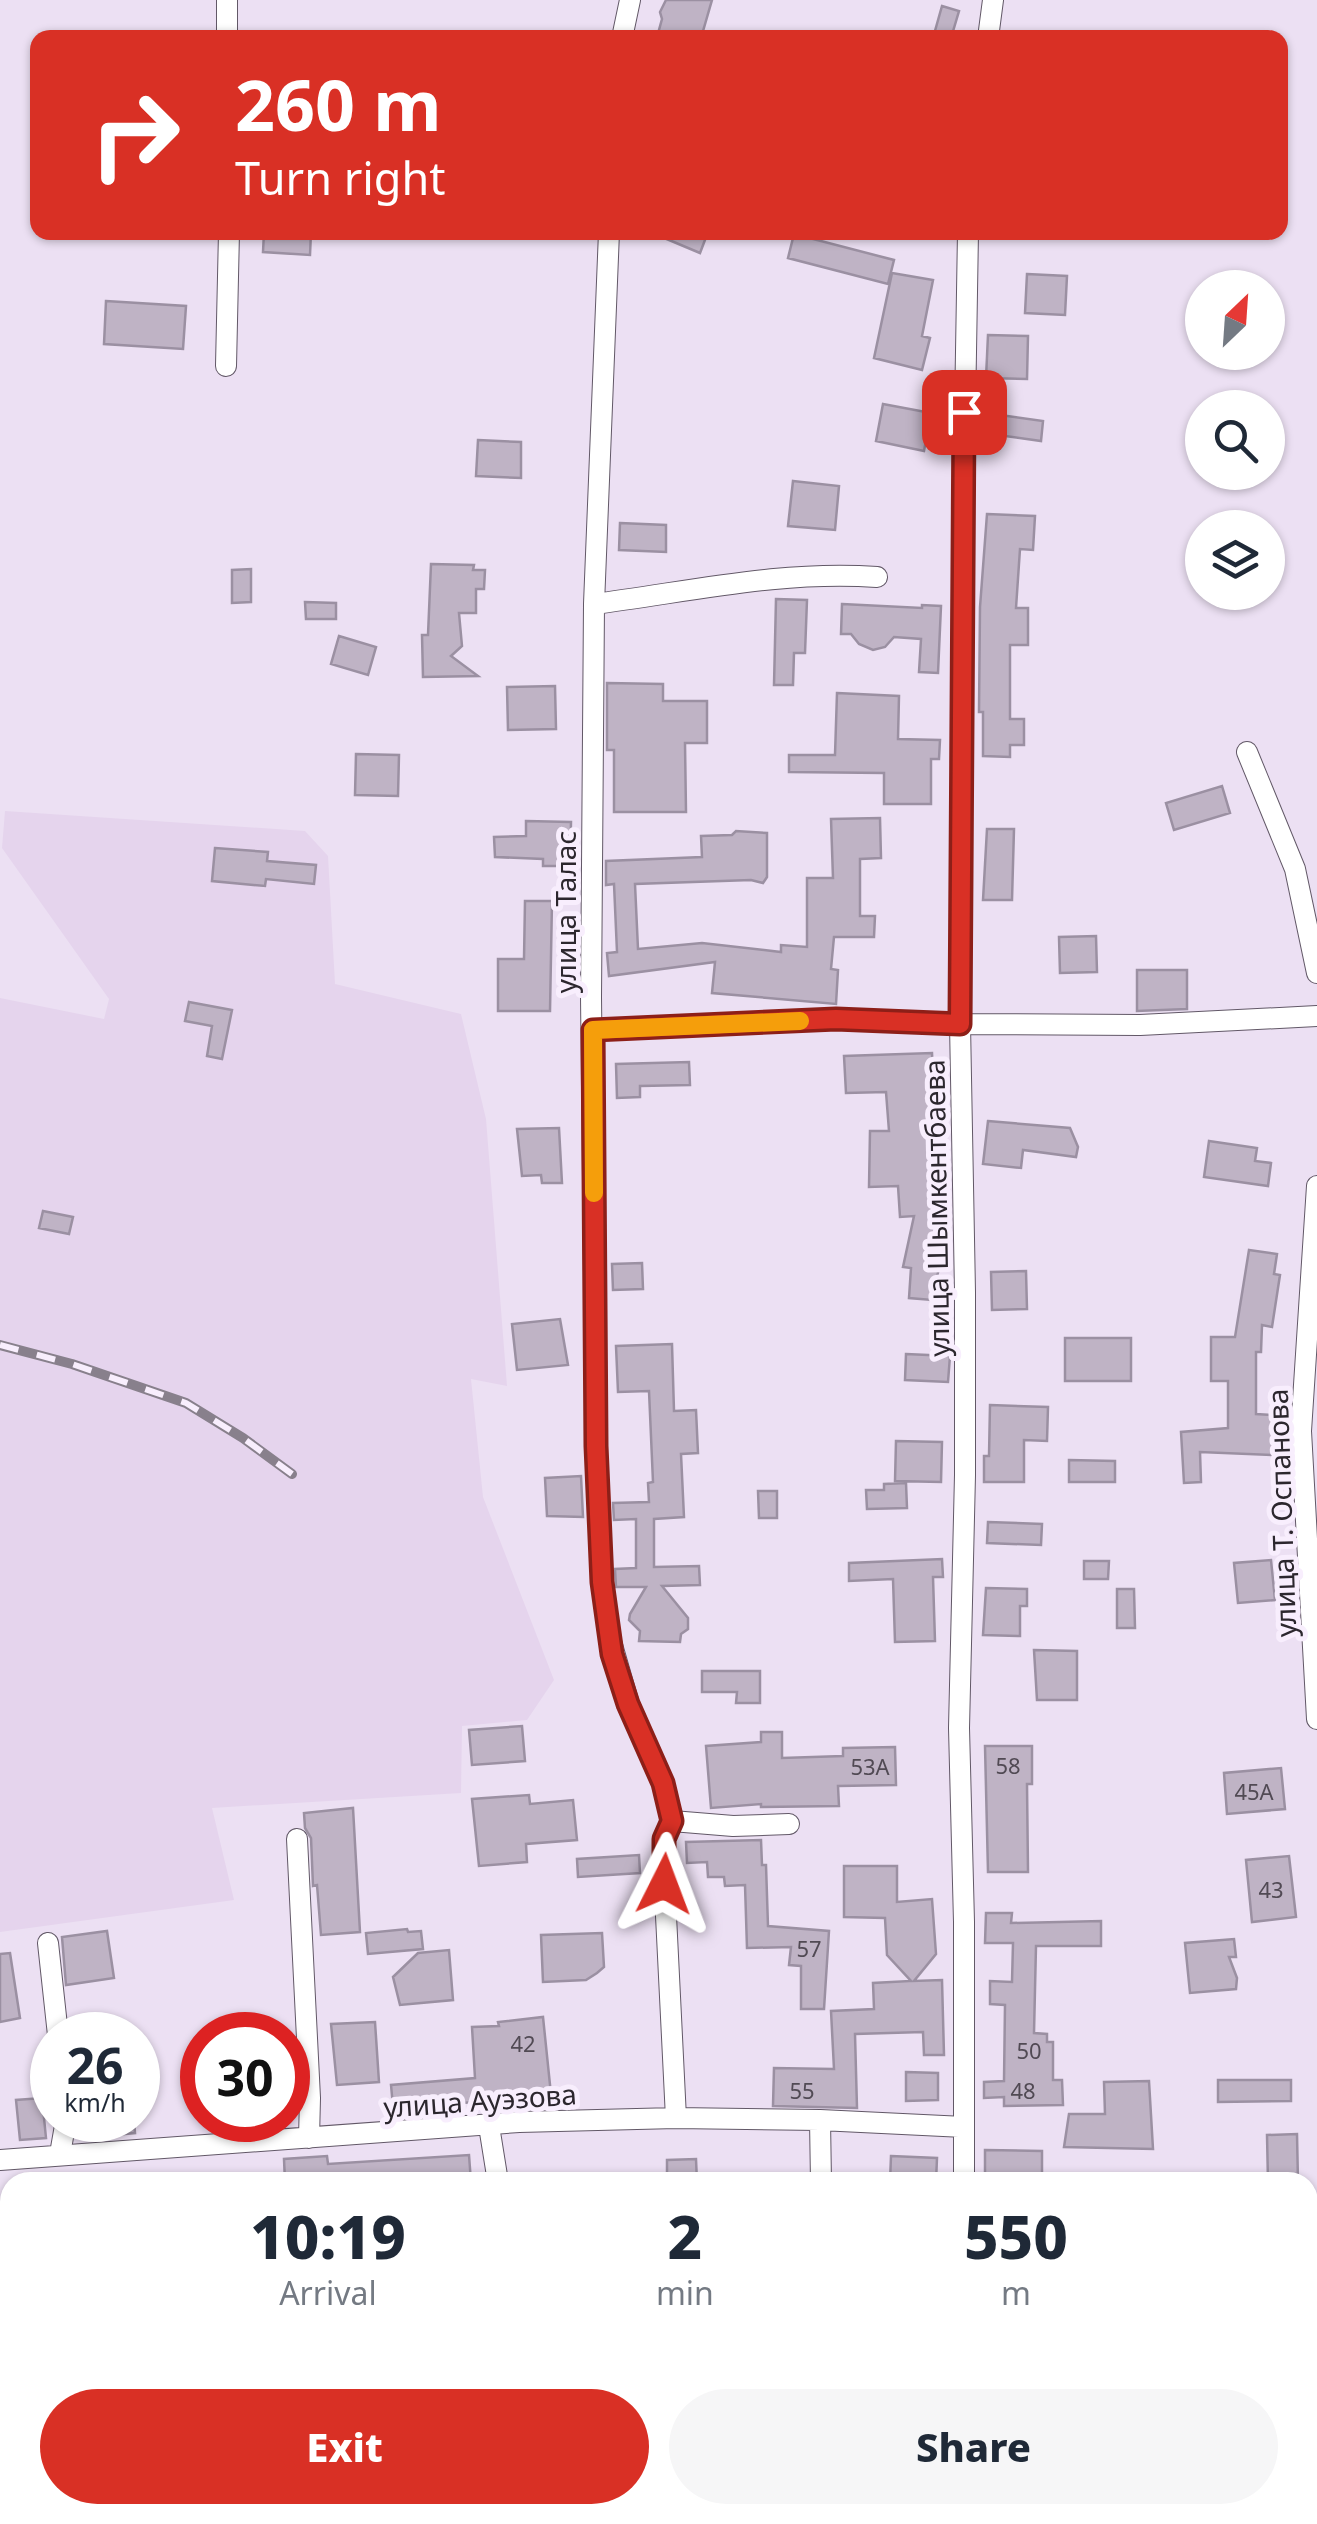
<!DOCTYPE html>
<meta charset="utf-8">
<style>
body{margin:0;font-family:"Noto Sans",sans-serif;background:#f6f6f7;color:#1f2937;height:100vh;display:flex;flex-direction:column;font-size:38px;white-space:nowrap}
*{box-sizing:border-box;margin:0}
p{font-size:32px;color:#747a83}
.icon{flex:none;width:55px;height:55px;fill:none;stroke:currentColor;stroke-width:2;stroke-linecap:round;stroke-linejoin:round}
.map{position:relative;flex:1;overflow:hidden}
.sheet{position:absolute;left:0px;top:2172px;width:1318px;height:352px;display:flex;flex-direction:column;background:#fff;border-radius:30px 30px 0 0;box-shadow:0 2px 8px #0004}
.sheet>*{flex:none}
.guide{position:absolute;left:30px;top:30px;width:1258px;height:210px;border-radius:20px;box-shadow:0 2px 8px #0004;background:#d93025;color:#fff;overflow:hidden}
.needle{width:65px;rotate:25deg}
.tools{position:absolute;left:1185px;top:270px;display:grid;gap:20px}
.tools a{display:grid;place-items:center;width:100px;height:100px;border-radius:50%;background:#fff;box-shadow:0 2px 8px #0004;font-size:50px}
.speed{position:absolute;left:30px;top:2012px;display:flex;gap:20px;font-size:50px;font-weight:700;text-align:center}
.speed>*{display:grid;place-content:center;width:130px;height:130px;border-radius:50%;background:#fff;box-shadow:0 2px 8px #0004;line-height:1}
.speed small{font-size:25px;font-weight:400}
.speed .limit{border:15px solid #d22;background:#fff;color:#111}
.pin{position:absolute;display:grid;place-items:center;width:85px;height:85px;color:#fff;margin:-42px;border-radius:20px;box-shadow:0 5px 15px #0006}
.me{position:absolute;width:110px;margin:-55px;rotate:3deg;stroke-linejoin:round;filter:drop-shadow(0 0 8px #0008)}
.turn{display:flex;align-items:center;gap:35px;height:210px;padding:0 40px;font-size:45px}
.turn .icon{width:130px;height:130px;stroke-width:2.5}
.turn b{display:block;font-size:70px;line-height:85px}
.eta{display:flex;justify-content:space-evenly;align-items:center;height:170px;text-align:center}
.eta b{font-size:60px;font-weight:800;line-height:70px}
.button{display:flex;gap:20px;margin-top:auto;padding:20px 40px}
.button a{flex:1;height:115px;border-radius:60px;background:#d93025;color:#fff;font-size:40px;font-weight:800;line-height:115px;text-align:center}
.button a+a{background:#f6f6f7;color:#1f2937}
.map>svg:first-child{display:block}
.built{fill:#e5d4ed}
.building{fill:#bfb3c5;stroke:#9b90a2;stroke-width:2.5}
.lines{fill:none;stroke-linecap:round;stroke-linejoin:round}
.street-casing{stroke:#625867;stroke-width:22}
.street{stroke:#fff;stroke-width:20}
.rail-casing{stroke:#88808c;stroke-width:10}
.rail{stroke:#f8eefd;stroke-width:6;stroke-dasharray:19;stroke-linecap:butt}
.route-casing{stroke:#8d1f18;stroke-width:25}
.route{stroke:#d93025;stroke-width:18}
.slow{stroke:#f59e0b;stroke-width:18}
.labels{text-anchor:middle;dominant-baseline:central;stroke-width:10;stroke-linejoin:round;paint-order:stroke}
.number-label{font-size:22px;fill:#514a54}
.street-label{font-size:28px;fill:#2c272e;stroke:#f8eefd}
</style>
<div class="map">
<svg width="1317" height="2524" viewBox="0 0 1317 2524">
<rect width="100%" height="100%" fill="#ece0f3"/>
<path class="built" d="M 5,811 L 305,831 L 328,856 L 335,984 L 461,1014 L 486,1119 L 507,1386 L 471,1379 L 483,1497 L 554,1680 L 527,1720 L 462,1726 L 461,1793 L 212,1808 L 234,1900 L 0,1932 L 0,998 L 104,1019 L 109,999 L 2,848 Z"/>
<path class="building" d="M 666,0 L 712,0 L 701,38 L 685,38 L 659,30 L 662,19 L 660,12 Z
M 942,6 L 959,11 L 951,38 L 933,38 Z
M 264,232 L 311,232 L 310,255 L 263,252 Z
M 650,232 L 708,232 L 700,253 Z
M 794,234 L 894,260 L 888,284 L 788,258 Z
M 892,273 L 933,280 L 922,336 L 930,338 L 922,370 L 874,358 Z
M 1027,274 L 1067,276 L 1065,315 L 1025,313 Z
M 106,301 L 186,306 L 183,349 L 104,344 Z
M 988,335 L 1028,336 L 1027,379 L 986,378 Z
M 883,404 L 931,413 L 924,451 L 876,441 Z
M 993,414 L 1043,421 L 1041,441 L 990,434 Z
M 478,440 L 521,442 L 521,478 L 476,476 Z
M 793,481 L 839,486 L 835,530 L 788,526 Z
M 987,514 L 1035,516 L 1033,550 L 1020,549 L 1016,608 L 1028,608 L 1028,645 L 1010,645 L 1010,719 L 1024,719 L 1024,745 L 1010,745 L 1010,757 L 983,756 L 983,712 L 979,712 L 980,607 Z
M 620,523 L 666,525 L 666,552 L 619,550 Z
M 431,564 L 474,565 L 473,570 L 485,570 L 484,589 L 476,589 L 476,613 L 459,613 L 462,646 L 451,656 L 478,676 L 423,677 L 422,635 L 428,635 Z
M 251,569 L 251,602 L 232,603 L 232,570 Z
M 776,599 L 807,600 L 805,653 L 794,653 L 793,685 L 774,685 Z
M 305,602 L 336,603 L 336,619 L 306,619 Z
M 842,604 L 922,608 L 922,605 L 941,606 L 938,673 L 919,672 L 921,639 L 894,637 L 885,647 L 873,650 L 859,644 L 851,634 L 841,634 Z
M 339,636 L 376,647 L 368,675 L 331,664 Z
M 607,683 L 663,684 L 663,701 L 707,701 L 707,743 L 685,743 L 686,812 L 614,812 L 614,750 L 607,750 Z
M 555,686 L 556,729 L 508,730 L 507,687 Z
M 837,693 L 899,696 L 898,739 L 940,740 L 939,759 L 931,759 L 931,804 L 884,804 L 884,773 L 789,772 L 789,755 L 835,755 Z
M 356,754 L 399,755 L 398,796 L 355,795 Z
M 1222,786 L 1230,813 L 1174,830 L 1166,803 Z
M 880,818 L 881,858 L 860,859 L 860,916 L 875,916 L 874,937 L 834,937 L 831,969 L 838,970 L 836,1004 L 712,993 L 715,962 L 609,976 L 607,953 L 617,952 L 614,884 L 606,885 L 606,861 L 702,857 L 701,836 L 732,835 L 736,831 L 767,833 L 767,877 L 763,883 L 751,880 L 635,884 L 638,949 L 702,943 L 781,952 L 781,945 L 807,947 L 807,878 L 833,878 L 831,819 Z
M 526,821 L 571,822 L 570,866 L 543,866 L 543,859 L 495,857 L 494,837 L 526,836 Z
M 987,829 L 1014,829 L 1012,900 L 983,900 Z
M 215,848 L 268,852 L 267,861 L 316,865 L 314,884 L 266,879 L 265,886 L 212,881 Z
M 525,901 L 552,901 L 550,1011 L 498,1011 L 498,959 L 524,959 Z
M 1096,936 L 1097,972 L 1060,973 L 1059,937 Z
M 1137,970 L 1187,970 L 1187,1009 L 1137,1011 Z
M 189,1002 L 232,1010 L 222,1059 L 207,1056 L 212,1026 L 185,1021 Z
M 932,1053 L 941,1244 L 944,1245 L 932,1300 L 909,1298 L 911,1268 L 903,1267 L 914,1216 L 900,1217 L 898,1186 L 869,1187 L 870,1131 L 889,1131 L 886,1092 L 846,1093 L 844,1056 Z
M 689,1062 L 690,1085 L 640,1086 L 640,1097 L 617,1098 L 616,1064 Z
M 988,1121 L 1070,1128 L 1078,1147 L 1076,1157 L 1023,1150 L 1021,1168 L 983,1164 Z
M 559,1128 L 562,1183 L 542,1183 L 541,1175 L 522,1176 L 517,1129 Z
M 1209,1141 L 1257,1148 L 1255,1161 L 1271,1163 L 1268,1186 L 1204,1177 Z
M 43,1211 L 73,1217 L 69,1234 L 39,1228 Z
M 1249,1250 L 1277,1254 L 1274,1274 L 1280,1275 L 1272,1327 L 1262,1325 L 1261,1352 L 1256,1352 L 1256,1414 L 1273,1415 L 1273,1455 L 1200,1452 L 1201,1482 L 1184,1483 L 1181,1432 L 1228,1428 L 1228,1381 L 1211,1381 L 1211,1337 L 1235,1337 Z
M 642,1263 L 643,1289 L 613,1290 L 612,1264 Z
M 1026,1271 L 1027,1309 L 992,1310 L 991,1272 Z
M 560,1319 L 568,1365 L 517,1370 L 512,1324 Z
M 1065,1338 L 1131,1338 L 1131,1381 L 1065,1381 Z
M 672,1344 L 674,1411 L 696,1410 L 698,1453 L 681,1454 L 684,1517 L 654,1519 L 654,1567 L 699,1566 L 700,1585 L 662,1586 L 688,1618 L 688,1629 L 681,1634 L 680,1642 L 639,1641 L 640,1631 L 629,1620 L 630,1614 L 646,1587 L 616,1587 L 615,1569 L 636,1568 L 636,1519 L 614,1520 L 613,1503 L 649,1502 L 648,1483 L 653,1482 L 649,1391 L 618,1392 L 616,1346 Z
M 906,1354 L 950,1356 L 948,1382 L 905,1380 Z
M 990,1405 L 1048,1407 L 1047,1441 L 1024,1440 L 1024,1482 L 984,1482 L 984,1456 L 989,1456 Z
M 896,1441 L 942,1442 L 941,1482 L 895,1481 Z
M 1069,1460 L 1115,1461 L 1115,1482 L 1069,1482 Z
M 581,1476 L 583,1517 L 547,1516 L 545,1478 Z
M 906,1483 L 907,1508 L 867,1509 L 866,1490 L 884,1490 L 884,1484 Z
M 758,1491 L 777,1491 L 777,1518 L 759,1518 Z
M 988,1522 L 1042,1524 L 1041,1545 L 987,1543 Z
M 942,1559 L 943,1577 L 933,1577 L 935,1641 L 895,1642 L 893,1579 L 849,1581 L 849,1563 Z
M 1271,1560 L 1275,1600 L 1238,1603 L 1234,1563 Z
M 1084,1561 L 1109,1561 L 1108,1579 L 1084,1579 Z
M 986,1588 L 1027,1589 L 1027,1606 L 1020,1606 L 1020,1636 L 983,1635 Z
M 1117,1589 L 1134,1589 L 1135,1628 L 1117,1628 Z
M 1034,1650 L 1077,1651 L 1077,1700 L 1037,1700 Z
M 702,1671 L 760,1671 L 760,1703 L 736,1703 L 737,1692 L 702,1692 Z
M 522,1726 L 525,1761 L 472,1765 L 469,1730 Z
M 761,1732 L 782,1732 L 782,1758 L 843,1756 L 843,1748 L 895,1747 L 896,1785 L 838,1786 L 839,1806 L 761,1807 L 761,1804 L 711,1808 L 706,1746 L 761,1742 Z
M 985,1746 L 1032,1746 L 1032,1784 L 1027,1784 L 1028,1872 L 988,1872 Z
M 1281,1768 L 1285,1809 L 1227,1814 L 1224,1773 Z
M 529,1795 L 530,1804 L 573,1800 L 577,1840 L 526,1844 L 527,1862 L 479,1866 L 472,1799 Z
M 353,1808 L 360,1932 L 321,1935 L 317,1885 L 313,1886 L 311,1838 L 305,1828 L 304,1813 Z
M 761,1840 L 762,1865 L 766,1865 L 768,1926 L 829,1931 L 824,2009 L 801,2009 L 801,1966 L 789,1965 L 791,1947 L 747,1948 L 745,1885 L 725,1886 L 724,1877 L 708,1877 L 707,1862 L 687,1863 L 686,1842 Z
M 639,1855 L 640,1873 L 578,1877 L 577,1859 Z
M 1289,1856 L 1296,1917 L 1252,1922 L 1246,1860 Z
M 844,1866 L 897,1866 L 897,1902 L 932,1899 L 936,1954 L 914,1981 L 942,1980 L 944,2055 L 924,2055 L 923,2032 L 855,2034 L 857,2108 L 773,2106 L 774,2068 L 834,2069 L 831,2011 L 874,2009 L 873,1983 L 911,1981 L 887,1955 L 885,1918 L 844,1917 Z
M 986,1913 L 1012,1913 L 1011,1923 L 1101,1921 L 1101,1946 L 1036,1946 L 1034,2033 L 1047,2034 L 1047,2042 L 1053,2042 L 1053,2080 L 1062,2080 L 1063,2105 L 1004,2106 L 1004,2097 L 984,2098 L 984,2082 L 1004,2081 L 1005,2005 L 990,2004 L 990,1981 L 1012,1982 L 1013,1943 L 985,1943 Z
M 407,1929 L 408,1932 L 421,1931 L 423,1949 L 368,1954 L 366,1933 Z
M 107,1931 L 114,1978 L 66,1985 L 62,1937 Z
M 602,1933 L 604,1967 L 597,1973 L 586,1980 L 543,1982 L 541,1935 Z
M 1234,1939 L 1236,1957 L 1229,1957 L 1237,1978 L 1236,1989 L 1190,1993 L 1185,1943 Z
M 449,1950 L 453,2000 L 400,2005 L 393,1977 L 418,1953 Z
M 10,1953 L 20,2018 L 0,2022 L 0,1954 Z
M 543,2017 L 552,2104 L 497,2107 L 496,2100 L 463,2103 L 463,2112 L 394,2117 L 391,2085 L 475,2078 L 472,2027 L 499,2026 L 498,2022 Z
M 375,2022 L 379,2082 L 337,2085 L 331,2024 Z
M 906,2072 L 938,2073 L 938,2100 L 906,2101 Z
M 1218,2080 L 1291,2080 L 1291,2101 L 1218,2102 Z
M 1149,2081 L 1153,2149 L 1064,2147 L 1069,2114 L 1105,2114 L 1104,2082 Z
M 42,2098 L 46,2138 L 20,2140 L 16,2100 Z
M 80,2120 L 134,2120 L 135,2133 L 82,2138 Z
M 1297,2134 L 1298,2182 L 1268,2182 L 1267,2135 Z
M 985,2150 L 1042,2151 L 1042,2182 L 985,2182 Z
M 469,2155 L 471,2182 L 285,2182 L 284,2159 L 327,2156 L 328,2164 Z
M 891,2156 L 937,2158 L 936,2182 L 890,2182 Z
M 696,2159 L 697,2182 L 667,2182 L 667,2160 Z"/>
<g class="lines">
<defs>
<path id="street" d="M 227,38 L 227,0
M 622,38 L 630,0
M 988,38 L 993,0
M 609,232 L 594,604 L 591,997 L 596,1446 L 602,1582 L 608,1631 L 629,1704 L 663,1783 L 669,1809 L 672,1821 L 664,1839 L 663,1855 L 676,2118
M 226,366 L 229,232
M 594,604 C 688,592 782,570 877,577
M 1247,752 L 1295,869 L 1317,973
M 593,1030 L 836,1019 L 960,1024 L 1140,1025 L 1317,1016
M 1317,1186 L 1301,1431 L 1317,1719
M 672,1821 L 733,1826 L 789,1824
M 297,1839 L 310,2098 L 309,2138
M 48,1943 L 58,2035
M 820,2120 L 821,2182
M 489,2126 L 498,2182
M 60,2154 L 66,2120
M 0,2160 L 519,2122 L 676,2118 L 820,2120 L 964,2127
M 964,2182 L 964,1922 L 959,1728 L 965,1475 L 965,1292 L 960,1024 L 962,591 L 968,232
M 0,2441 L 10,2439
M 954,2515 L 954,2524
M 517,2524 L 517,2515"/>
</defs>
<use href="#street" class="street-casing"/>
<use href="#street" class="street"/>
<defs>
<path id="rail" d="M 0,1345 L 72,1364 L 186,1403 L 243,1438 L 292,1474"/>
</defs>
<use href="#rail" class="rail-casing"/>
<use href="#rail" class="rail"/>
</g>
<g class="lines">
<defs>
<path id="route" d="M 664,1884 L 664,1839 L 672,1821 L 663,1783 L 628,1704 L 612,1654 L 602,1582 L 596,1446 L 593,1030 L 836,1019 L 960,1024 L 964,412"/>
</defs>
<use href="#route" class="route-casing"/>
<use href="#route" class="route"/>
<path class="slow" d="M 594,1193 L 593,1030 L 800,1021"/>
</g>
<g class="labels">
<g class="number-label">
<text x="1008" y="1765">58</text>
<text x="870" y="1766">53А</text>
<text x="1254" y="1791">45А</text>
<text x="1271" y="1889">43</text>
<text x="809" y="1948">57</text>
<text x="523" y="2043">42</text>
<text x="1029" y="2050">50</text>
<text x="802" y="2090">55</text>
<text x="1023" y="2090">48</text>
</g>
<g class="street-label">
<text transform="translate(565 912) rotate(-90)">улица Талас</text>
<text transform="translate(936 1208) rotate(-91)">улица Шымкентбаева</text>
<text transform="translate(1281 1513) rotate(-92)">улица Т. Оспанова</text>
<text transform="translate(480 2100) rotate(-4)">улица Ауэзова</text>
</g>
</g>
</svg>
<div class="tools">
<a><svg class="needle" viewBox="-14 -14 28 28"><path d="M0-13l5 13h-10z" fill="#e53935"/><path d="M0 13l5-13h-10z" fill="#747a83"/></svg></a>
<a><svg class="icon" aria-label="search" viewBox="0 0 24 24"><circle cx="10" cy="10" r="6"/><path d="M15 15l6 6"/></svg></a>
<a><svg class="icon" aria-label="layers" viewBox="0 0 24 24"><path d="M12 4l9 5-9 5-9-5zM3 14l9 5 9-5"/></svg></a>
</div>
<div class="speed"><div>26<small>km/h</small></div><div class="limit">30</div></div>
<div class="pin" style="left:964px;top:412px;background:#d93025"><svg class="icon" aria-label="arrive" viewBox="0 0 24 24"><path d="M6 21V4h12l-3 4 3 4H6"/></svg></div>
<svg class="me" style="left:664px;top:1884px" viewBox="-20 -20 40 40"><path d="M0-17L14 15 0 8-14 15z" fill="#d93025" stroke="#fff" stroke-width="4"/></svg>
<div class="guide">
<div class="turn"><svg class="icon" aria-label="right" viewBox="0 0 24 24"><path d="M7 20v-9h11M14 6l5 5-5 5"/></svg><div><b>260 m</b>Turn right</div></div>
</div>
<section class="sheet">
<div class="eta">
<div><b>10:19</b><p>Arrival</p></div>
<div><b>2</b><p>min</p></div>
<div><b>550</b><p>m</p></div>
</div>
<div class="button"><a>Exit</a><a>Share</a></div>
</section>
</div>
